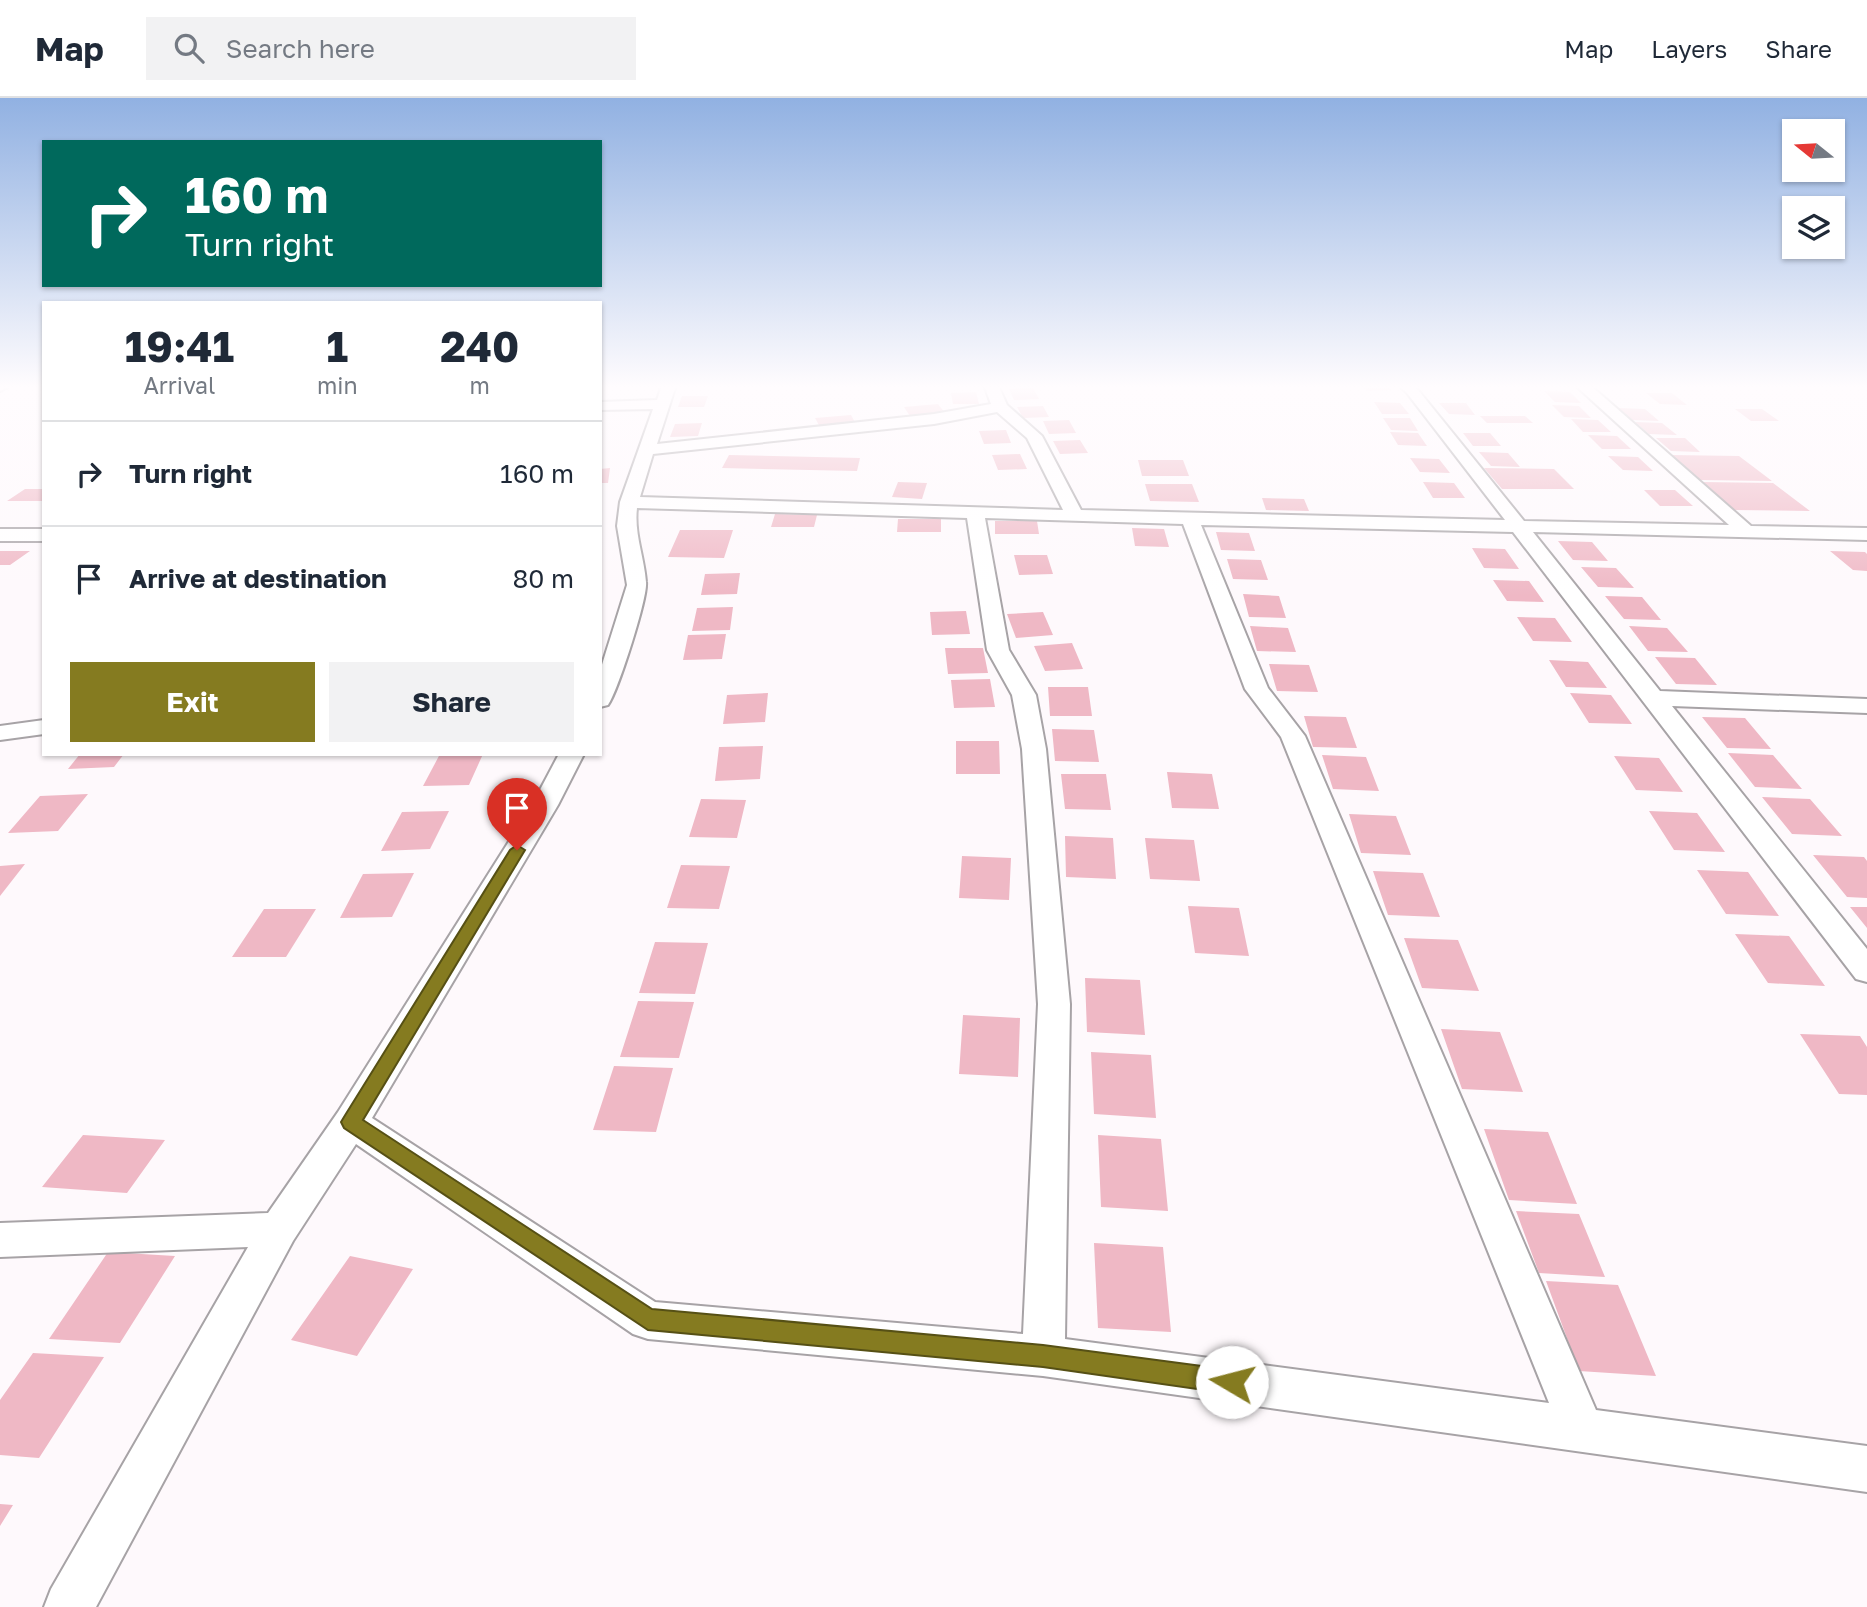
<!DOCTYPE html>
<style>
body{margin:0;font-family:"Golos Text",sans-serif;background:#f2f2f3;color:#1f2937;height:100vh;display:flex;flex-direction:column;font-size:26px;white-space:nowrap}
*{box-sizing:border-box;margin:0}
p{font-size:23px;color:#747a83}
.icon{flex:none;width:38px;height:38px;fill:none;stroke:currentColor;stroke-width:2;stroke-linecap:round;stroke-linejoin:round}
.map{position:relative;flex:1;overflow:hidden}
.details{position:absolute;left:42px;top:203px;width:560px;height:455px;display:flex;flex-direction:column;background:#fff;border-radius:0px;box-shadow:0 2px 5px #0004}
.details>*{flex:none}
.top-card{position:absolute;left:42px;top:42px;width:560px;height:147px;border-radius:0px;box-shadow:0 2px 5px #0004;background:#00695c;color:#fff;overflow:hidden}
.needle{width:46px;rotate:288deg}
.controls{position:absolute;left:1782px;top:21px;display:grid;gap:14px}
.controls a{display:grid;place-items:center;width:63px;height:63px;border-radius:0px;background:#fff;box-shadow:0 2px 5px #0004;font-size:35px}
.pin{position:absolute;display:grid;place-items:center;width:60px;height:60px;color:#fff;margin:-72px -30px;border-radius:50% 50% 50% 0;rotate:-45deg;box-shadow:0 0 7px #0007}
.pin .icon{rotate:45deg}
.me{position:absolute;width:77px;margin:-38px;rotate:278deg;stroke-linejoin:round;filter:drop-shadow(0 0 5px #0008)}
.turn{display:flex;align-items:center;gap:24px;height:147px;padding:0 28px;font-size:32px}
.turn .icon{width:91px;height:91px;stroke-width:2.5}
.turn b{display:block;font-size:49px;line-height:60px}
.eta{display:flex;justify-content:space-evenly;align-items:center;height:119px;text-align:center}
.eta b{font-size:42px;font-weight:700;line-height:49px}
.button{display:flex;gap:14px;margin-top:auto;padding:14px 28px}
.button a{flex:1;height:80px;border-radius:0px;background:#857b20;color:#fff;font-size:28px;font-weight:700;line-height:80px;text-align:center}
.button a+a{background:#f2f2f3;color:#1f2937}
ul{padding:0;list-style:none}
li{display:flex;align-items:center;gap:21px;height:105px;padding:0 28px;border-top:2px solid #e0e1e3}
li div{flex:1}
li b{display:block;font-size:26px}
li em{font-style:normal}
header{display:flex;align-items:center;gap:42px;box-sizing:border-box;height:98px;padding:0 35px;background:#fff;border-bottom:2px solid #e0e1e3}
header strong{font-size:33px}
nav{display:flex;gap:38px;margin-inline-start:auto;font-size:24px}
.search{width:490px;height:63px;background:#f2f2f3;display:flex;align-items:center;gap:18px;box-sizing:border-box;padding:0 24px;border-radius:0px;color:#747a83;font-size:26px}
.map>svg:first-child{display:block}
.building{fill:#efb8c5}
.lines{fill:none;stroke-linecap:round;stroke-linejoin:round}
.minor-casing{stroke:#a7a3a6;stroke-width:4}
.minor{fill:#fff;fill-rule:evenodd}
.route{fill:#857b20;stroke:#565015;stroke-width:2}
</style>
<header>
<strong>Map</strong>
<div class="search"><svg class="icon" aria-label="search" viewBox="0 0 24 24"><circle cx="10" cy="10" r="6"/><path d="M15 15l6 6"/></svg>Search here</div>
<nav><a>Map</a><a>Layers</a><a>Share</a></nav>
</header>
<div class="map">
<svg width="1867" height="1509" viewBox="0 0 1867 1509">
<rect width="100%" height="100%" fill="#fef9fc"/>
<path class="building" d="M 1360,287 L 1385,287 L 1392,292 L 1368,293 Z
M 1033,290 L 1039,301 L 1014,302 L 1009,291 Z
M 1544,293 L 1570,294 L 1581,305 L 1555,304 Z
M 976,294 L 979,306 L 953,306 L 951,295 Z
M 1646,295 L 1672,295 L 1687,307 L 1660,306 Z
M 682,298 L 708,298 L 704,309 L 678,309 Z
M 1374,304 L 1400,305 L 1409,316 L 1382,316 Z
M 1439,305 L 1466,305 L 1475,317 L 1449,316 Z
M 938,306 L 945,315 L 910,318 L 904,309 Z
M 1552,307 L 1579,308 L 1591,320 L 1564,319 Z
M 1043,308 L 1049,319 L 1023,320 L 1017,309 Z
M 1618,310 L 1645,311 L 1659,323 L 1632,322 Z
M 1735,311 L 1762,311 L 1779,323 L 1751,323 Z
M 851,317 L 856,326 L 820,329 L 815,320 Z
M 1480,318 L 1525,318 L 1533,325 L 1487,325 Z
M 1383,320 L 1410,320 L 1418,333 L 1391,332 Z
M 1571,321 L 1598,322 L 1611,334 L 1583,334 Z
M 1069,322 L 1076,335 L 1049,336 L 1043,323 Z
M 1635,324 L 1662,325 L 1677,337 L 1649,336 Z
M 702,325 L 698,338 L 670,339 L 675,326 Z
M 1006,332 L 1011,345 L 984,346 L 979,333 Z
M 1390,334 L 1418,335 L 1427,348 L 1398,347 Z
M 1463,335 L 1490,335 L 1501,348 L 1473,348 Z
M 1588,337 L 1617,338 L 1631,351 L 1602,351 Z
M 1656,340 L 1685,340 L 1700,354 L 1671,353 Z
M 1080,342 L 1088,355 L 1060,356 L 1053,343 Z
M 1479,354 L 1508,355 L 1520,369 L 1491,368 Z
M 1020,356 L 1027,371 L 998,372 L 992,357 Z
M 729,357 L 860,360 L 857,373 L 722,370 Z
M 1671,357 L 1739,358 L 1772,383 L 1700,382 Z
M 1608,358 L 1638,359 L 1653,373 L 1623,372 Z
M 1410,360 L 1439,361 L 1450,375 L 1420,374 Z
M 1138,362 L 1183,362 L 1189,378 L 1142,378 Z
M 610,370 L 608,385 L 600,385 L 600,371 Z
M 1484,370 L 1554,371 L 1574,391 L 1502,391 Z
M 898,384 L 927,385 L 922,401 L 892,399 Z
M 1423,384 L 1454,385 L 1465,400 L 1433,400 Z
M 1701,384 L 1773,385 L 1810,413 L 1734,412 Z
M 1145,386 L 1192,386 L 1199,404 L 1150,403 Z
M 25,391 L 44,391 L 44,403 L 7,403 Z
M 1644,392 L 1675,392 L 1693,408 L 1660,408 Z
M 1262,400 L 1304,401 L 1309,413 L 1266,412 Z
M 775,416 L 817,417 L 814,429 L 771,429 Z
M 898,421 L 941,421 L 941,434 L 897,434 Z
M 995,423 L 1037,423 L 1039,436 L 995,436 Z
M 1132,430 L 1164,431 L 1169,449 L 1135,448 Z
M 680,432 L 733,432 L 724,460 L 668,459 Z
M 1216,434 L 1249,435 L 1255,453 L 1221,452 Z
M 1558,443 L 1592,444 L 1608,463 L 1573,462 Z
M 1472,450 L 1505,451 L 1519,471 L 1484,470 Z
M 0,453 L 30,453 L 10,467 L 0,467 Z
M 1830,453 L 1865,454 L 1867,456 L 1867,473 L 1853,472 Z
M 1014,457 L 1047,457 L 1053,476 L 1019,477 Z
M 1227,461 L 1261,462 L 1268,482 L 1233,481 Z
M 1581,469 L 1616,470 L 1634,490 L 1598,489 Z
M 740,475 L 737,496 L 701,497 L 705,476 Z
M 1493,482 L 1529,483 L 1544,504 L 1507,503 Z
M 1243,496 L 1279,498 L 1286,520 L 1249,519 Z
M 1605,498 L 1642,499 L 1661,522 L 1624,521 Z
M 733,509 L 730,532 L 692,533 L 697,510 Z
M 966,513 L 970,536 L 932,537 L 930,514 Z
M 1043,514 L 1053,537 L 1016,540 L 1007,516 Z
M 1517,519 L 1555,520 L 1572,544 L 1533,543 Z
M 1250,528 L 1288,530 L 1296,554 L 1257,553 Z
M 1629,528 L 1667,530 L 1688,554 L 1648,553 Z
M 726,536 L 722,561 L 683,562 L 688,537 Z
M 1072,545 L 1083,571 L 1045,573 L 1034,548 Z
M 945,550 L 983,550 L 988,575 L 948,576 Z
M 1655,559 L 1695,560 L 1717,587 L 1676,586 Z
M 1549,562 L 1588,564 L 1607,590 L 1566,589 Z
M 1269,566 L 1309,567 L 1318,594 L 1277,593 Z
M 990,581 L 995,609 L 954,610 L 951,582 Z
M 1048,589 L 1088,589 L 1092,618 L 1050,618 Z
M 768,595 L 765,624 L 723,626 L 727,597 Z
M 1570,595 L 1611,597 L 1632,626 L 1589,625 Z
M 1304,618 L 1346,619 L 1357,650 L 1313,649 Z
M 1702,619 L 1745,620 L 1771,651 L 1727,650 Z
M 1052,631 L 1094,632 L 1099,664 L 1055,663 Z
M 956,643 L 999,643 L 1000,676 L 956,676 Z
M 763,648 L 760,681 L 715,683 L 719,649 Z
M 1728,655 L 1773,657 L 1802,691 L 1755,689 Z
M 80,656 L 124,656 L 114,669 L 68,671 Z
M 440,656 L 483,656 L 469,687 L 423,688 Z
M 1322,657 L 1366,659 L 1379,693 L 1333,691 Z
M 1614,658 L 1659,660 L 1683,694 L 1636,692 Z
M 1167,674 L 1212,676 L 1219,711 L 1172,710 Z
M 1061,676 L 1106,676 L 1111,712 L 1065,711 Z
M 88,696 L 58,733 L 8,735 L 40,698 Z
M 1762,699 L 1810,701 L 1842,738 L 1792,736 Z
M 701,701 L 746,702 L 737,740 L 689,739 Z
M 449,713 L 430,751 L 381,753 L 402,714 Z
M 1649,713 L 1697,715 L 1725,754 L 1674,752 Z
M 1349,716 L 1396,718 L 1411,757 L 1361,755 Z
M 1065,738 L 1113,740 L 1116,781 L 1066,779 Z
M 1145,740 L 1194,742 L 1200,783 L 1150,781 Z
M 1813,757 L 1864,759 L 1867,763 L 1867,800 L 1847,799 Z
M 962,758 L 1011,760 L 1009,802 L 959,800 Z
M 25,766 L 0,798 L 0,768 Z
M 681,767 L 730,768 L 719,811 L 667,810 Z
M 1697,772 L 1748,774 L 1779,818 L 1726,816 Z
M 1373,773 L 1423,775 L 1440,819 L 1388,817 Z
M 414,775 L 392,819 L 340,820 L 363,776 Z
M 1188,808 L 1239,810 L 1249,858 L 1195,855 Z
M 1850,809 L 1867,809 L 1867,830 Z
M 264,811 L 316,811 L 286,859 L 232,859 Z
M 1735,836 L 1789,838 L 1825,888 L 1768,885 Z
M 1404,840 L 1458,842 L 1479,893 L 1422,890 Z
M 655,844 L 708,845 L 695,896 L 639,895 Z
M 1085,880 L 1140,882 L 1145,937 L 1087,934 Z
M 638,903 L 694,904 L 679,960 L 620,959 Z
M 963,917 L 1020,920 L 1018,979 L 959,976 Z
M 1441,931 L 1500,934 L 1523,994 L 1462,991 Z
M 1800,936 L 1860,938 L 1867,949 L 1867,997 L 1839,996 Z
M 1091,954 L 1151,957 L 1156,1020 L 1094,1016 Z
M 614,968 L 673,970 L 656,1034 L 593,1032 Z
M 1484,1031 L 1548,1034 L 1577,1106 L 1509,1102 Z
M 83,1037 L 165,1042 L 127,1095 L 42,1089 Z
M 1098,1037 L 1161,1041 L 1168,1113 L 1101,1109 Z
M 1516,1113 L 1579,1116 L 1605,1179 L 1539,1175 Z
M 1094,1145 L 1163,1149 L 1171,1234 L 1098,1230 Z
M 108,1154 L 175,1158 L 120,1245 L 49,1241 Z
M 350,1158 L 413,1171 L 357,1258 L 291,1242 Z
M 1546,1183 L 1618,1187 L 1656,1278 L 1579,1273 Z
M 33,1255 L 104,1259 L 39,1360 L 0,1357 L 0,1302 Z
M 0,1406 L 13,1407 L 0,1428 Z"/>
<g class="lines">
<defs>
<path id="minor" d="M 0,287 L 12,287 L 0,293 Z
M 662,287 L 676,287 L 657,346 L 934,316 L 991,306 L 984,287 L 998,287 L 1007,307 L 1042,338 L 1081,412 L 1505,422 L 1407,295 L 1398,287 L 1414,287 L 1524,423 L 1729,427 L 1575,287 L 1590,287 L 1751,428 L 1867,430 L 1867,442 L 1533,434 L 1660,593 L 1867,601 L 1867,615 L 1672,608 L 1867,851 L 1867,884 L 1856,881 L 1513,434 L 1201,427 L 1268,590 L 1305,638 L 1596,1312 L 1867,1348 L 1867,1394 L 1043,1278 L 648,1241 L 633,1236 L 356,1046 L 293,1143 L 96,1509 L 44,1509 L 51,1491 L 248,1149 L 0,1159 L 0,1125 L 268,1115 L 338,1014 L 532,707 L 559,656 L 584,656 L 558,707 L 372,1020 L 655,1204 L 1023,1236 L 1038,906 L 1022,651 L 1012,597 L 987,552 L 967,420 L 637,410 C 634,436 644,458 646,484 C 648,499 618,593 608,607 L 600,609 L 600,573 L 627,487 L 617,428 L 620,404 L 653,311 L 600,312 L 600,304 L 657,302 ZM 997,314 L 1027,340 L 1063,412 L 640,399 L 653,356 L 934,326 ZM 985,420 L 1183,426 L 1245,591 L 1281,639 L 1549,1305 L 1065,1241 L 1070,906 L 1046,651 L 1036,597 L 1009,552 Z
M 0,431 L 44,431 L 44,443 L 0,443 Z
M 44,622 L 44,636 L 0,642 L 0,628 Z"/>
</defs>
<use href="#minor" class="minor-casing"/>
<use href="#minor" class="minor"/>
</g>
<linearGradient id="sky" x2="0" y2="1"><stop stop-color="#91b1e2"/><stop offset="0.58" stop-color="#fffcfe"/><stop offset="1" stop-color="#fffcfe" stop-opacity="0"/></linearGradient>
<rect width="1867" height="498" fill="url(#sky)"/>
<path class="route" d="M 517,747 L 525,752 L 363,1022 L 652,1211 L 1043,1247 L 1232,1272 L 1240,1276 L 1244,1284 L 1240,1292 L 1232,1296 L 1043,1269 L 648,1232 L 344,1030 L 341,1024 L 344,1019 L 510,752 Z"/>
</svg>
<div class="controls">
<a><svg class="needle" viewBox="-14 -14 28 28"><path d="M0-13l5 13h-10z" fill="#e53935"/><path d="M0 13l5-13h-10z" fill="#747a83"/></svg></a>
<a><svg class="icon" aria-label="layers" viewBox="0 0 24 24"><path d="M12 4l9 5-9 5-9-5zM3 14l9 5 9-5"/></svg></a>
</div>
<div class="pin" style="left:517px;top:752px;background:#d93025"><svg class="icon" aria-label="arrive" viewBox="0 0 24 24"><path d="M6 21V4h12l-3 4 3 4H6"/></svg></div>
<svg class="me" style="left:1232px;top:1284px" viewBox="-20 -20 40 40"><circle r="19" fill="#fff"/><path d="M0-13L10 11 0 6-10 11z" fill="#857b20"/></svg>
<div class="top-card">
<div class="turn"><svg class="icon" aria-label="right" viewBox="0 0 24 24"><path d="M7 20v-9h11M14 6l5 5-5 5"/></svg><div><b>160 m</b>Turn right</div></div>
</div>
<section class="details">
<div class="eta">
<div><b>19:41</b><p>Arrival</p></div>
<div><b>1</b><p>min</p></div>
<div><b>240</b><p>m</p></div>
</div>
<ul>
<li><svg class="icon" aria-label="right" viewBox="0 0 24 24"><path d="M7 20v-9h11M14 6l5 5-5 5"/></svg><div><b>Turn right</b></div><em>160 m</em></li>
<li><svg class="icon" aria-label="arrive" viewBox="0 0 24 24"><path d="M6 21V4h12l-3 4 3 4H6"/></svg><div><b>Arrive at destination</b></div><em>80 m</em></li>
</ul>
<div class="button"><a>Exit</a><a>Share</a></div>
</section>
</div>
